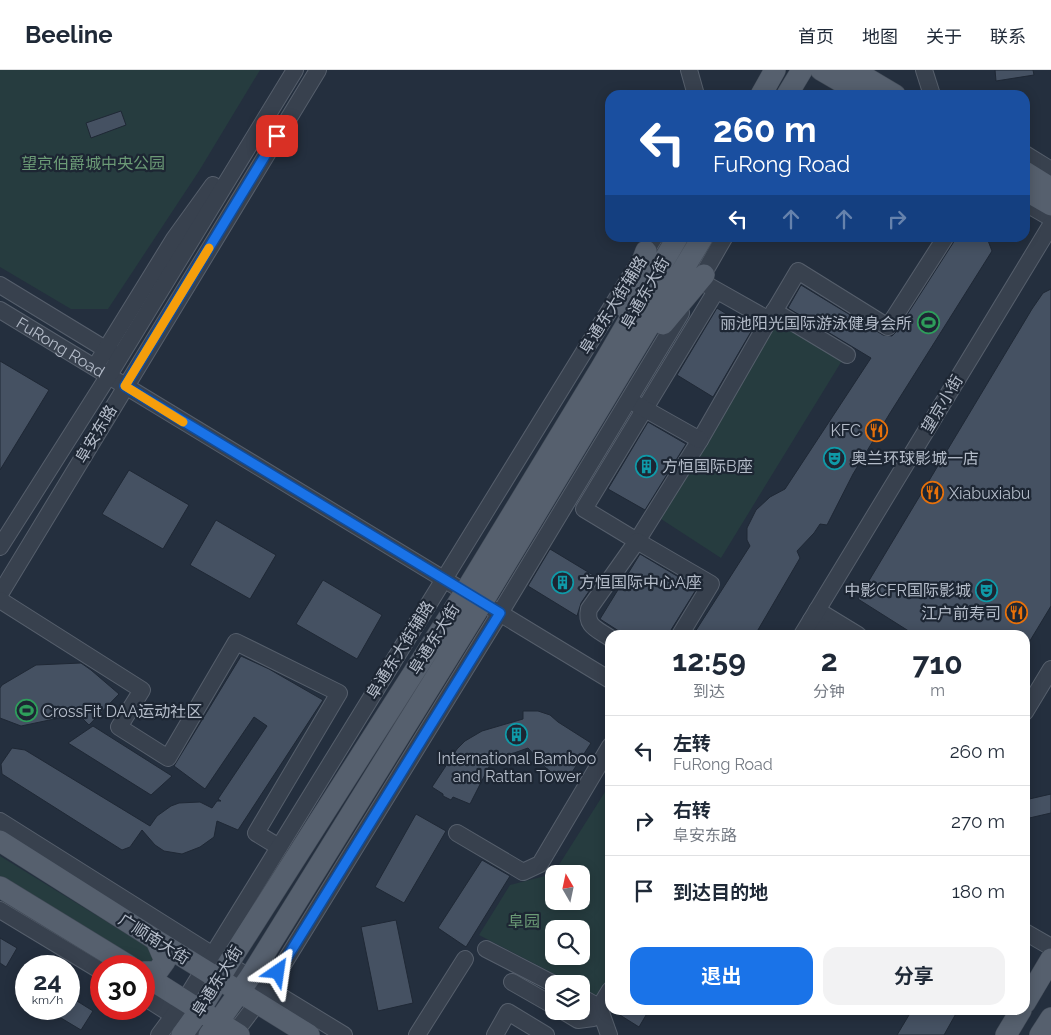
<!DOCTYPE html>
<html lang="zh">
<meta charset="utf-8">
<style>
body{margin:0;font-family:Raleway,"Noto Sans SC",sans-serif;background:#f2f2f3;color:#1f2937;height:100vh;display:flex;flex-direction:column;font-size:19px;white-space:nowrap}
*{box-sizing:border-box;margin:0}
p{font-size:16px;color:#747a83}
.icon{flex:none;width:28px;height:28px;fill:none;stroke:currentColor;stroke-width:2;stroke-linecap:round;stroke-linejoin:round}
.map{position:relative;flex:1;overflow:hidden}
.drawer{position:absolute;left:605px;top:560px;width:425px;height:385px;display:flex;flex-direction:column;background:#fff;border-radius:15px;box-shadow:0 2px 12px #0003}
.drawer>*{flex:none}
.hud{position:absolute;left:605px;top:20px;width:425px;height:152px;border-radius:15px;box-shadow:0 2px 12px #0003;background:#1a4fa0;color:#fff;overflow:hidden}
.needle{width:32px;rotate:351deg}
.tools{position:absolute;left:545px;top:795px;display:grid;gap:10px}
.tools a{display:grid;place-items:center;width:45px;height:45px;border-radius:10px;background:#fff;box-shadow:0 2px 12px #0003;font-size:25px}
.speed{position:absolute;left:15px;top:885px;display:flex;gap:10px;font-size:25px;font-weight:700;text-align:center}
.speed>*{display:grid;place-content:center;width:65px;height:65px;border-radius:50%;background:#fff;box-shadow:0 2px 12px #0003;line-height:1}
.speed small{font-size:12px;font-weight:400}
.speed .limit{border:8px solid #d22;background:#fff;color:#111}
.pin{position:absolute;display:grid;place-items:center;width:42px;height:42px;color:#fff;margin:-21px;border-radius:10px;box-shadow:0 2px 8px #0006}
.me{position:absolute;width:55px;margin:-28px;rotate:32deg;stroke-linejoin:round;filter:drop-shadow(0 0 4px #0008)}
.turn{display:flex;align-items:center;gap:18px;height:105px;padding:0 25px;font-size:22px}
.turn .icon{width:65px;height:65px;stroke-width:2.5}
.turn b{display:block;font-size:35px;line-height:42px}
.lanes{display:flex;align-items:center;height:48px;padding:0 25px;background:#0003;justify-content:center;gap:25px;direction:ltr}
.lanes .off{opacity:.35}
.eta{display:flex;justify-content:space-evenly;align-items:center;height:85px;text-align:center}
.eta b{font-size:30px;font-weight:700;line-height:35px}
.cta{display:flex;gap:10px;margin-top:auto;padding:10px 25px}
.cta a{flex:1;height:58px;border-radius:15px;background:#1a73e8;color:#fff;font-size:20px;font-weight:700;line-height:58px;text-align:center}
.cta a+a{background:#f2f2f3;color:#1f2937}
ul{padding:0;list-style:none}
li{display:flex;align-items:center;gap:15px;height:70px;padding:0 25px;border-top:1px solid #e0e1e3}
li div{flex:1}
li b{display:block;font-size:19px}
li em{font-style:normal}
header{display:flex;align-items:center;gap:30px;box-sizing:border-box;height:70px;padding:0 25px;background:#fff;border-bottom:1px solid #e0e1e3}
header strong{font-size:24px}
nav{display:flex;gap:28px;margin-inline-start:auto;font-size:18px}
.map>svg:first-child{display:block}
.green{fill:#263c3f;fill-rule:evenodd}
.building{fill:#455162;stroke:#1f2835}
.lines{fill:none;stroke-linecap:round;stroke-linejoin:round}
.minor-casing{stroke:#565f6c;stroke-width:18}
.major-casing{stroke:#414a57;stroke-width:22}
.minor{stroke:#38414e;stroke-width:16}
.major{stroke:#56606e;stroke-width:21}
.route-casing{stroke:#114b97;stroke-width:12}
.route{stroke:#1a73e8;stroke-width:9}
.slow{stroke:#f59e0b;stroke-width:9}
.labels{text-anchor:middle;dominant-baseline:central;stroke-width:4.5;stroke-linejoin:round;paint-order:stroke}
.park-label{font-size:16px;fill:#6b9a76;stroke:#1d2633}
.street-label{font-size:16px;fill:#b4bcc9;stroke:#1d2633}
.poi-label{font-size:16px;fill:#b4bcc9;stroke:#1d2633;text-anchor:start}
</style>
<header>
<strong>Beeline</strong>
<nav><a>首页</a><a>地图</a><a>关于</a><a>联系</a></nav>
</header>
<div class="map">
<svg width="1051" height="965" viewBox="0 0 1051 965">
<rect width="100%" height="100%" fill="#242f3e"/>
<path class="green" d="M 0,0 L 260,0 L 199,101 L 108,239 L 71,239 L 0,197 Z
M 778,249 L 843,289 L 721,488 L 658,447 Z
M 610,714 L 610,910 L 600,927 L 581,918 L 581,914 L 574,914 L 479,865 L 510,815 L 545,806 L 557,798 ZM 554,804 L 581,804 L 581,831 L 554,831 ZM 554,859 L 581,859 L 581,886 L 554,886 Z
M 0,786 L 156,882 L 158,890 L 149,898 L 0,806 Z"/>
<path class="building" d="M 995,0 L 1033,0 L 1034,5 L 996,11 Z
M 121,41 L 126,55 L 91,68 L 86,53 Z
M 955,168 L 987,168 L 992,181 L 890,343 L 853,404 L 827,455 L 820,454 L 814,463 L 797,481 L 800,488 L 755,565 L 693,565 L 750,476 L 747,470 L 747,458 L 756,440 L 770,427 L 785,419 L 871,288 L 788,238 L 801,215 L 883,265 L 892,266 L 896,262 L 953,173 Z
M 1051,219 L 1051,536 L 1025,579 L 1025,565 L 915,565 L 858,529 L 1032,239 L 1043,223 Z
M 717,238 L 752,260 L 713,327 L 677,305 Z
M 0,291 L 49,320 L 0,400 Z
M 648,352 L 686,374 L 645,440 L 608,419 Z
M 129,400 L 189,435 L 163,479 L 102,444 Z
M 216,450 L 276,485 L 250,529 L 190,495 Z
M 550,479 L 598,508 L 581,533 L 577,546 L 528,516 Z
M 640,484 L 697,518 L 671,560 L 670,565 L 625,565 L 600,549 Z
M 323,510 L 382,545 L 357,589 L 296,554 Z
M 241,586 L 269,599 L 323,630 L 238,760 L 217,751 L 214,767 L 200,777 L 182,784 L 164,781 L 155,775 L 142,760 L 130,777 L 122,780 L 2,704 L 1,694 L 12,678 L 25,680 L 150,756 L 157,746 L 171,736 L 179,733 L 200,732 L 212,738 L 217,731 L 221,731 L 218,729 L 267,656 L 254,647 L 205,719 L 174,696 Z
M 81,593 L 91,600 L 119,624 L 89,655 L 78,644 L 21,656 L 0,648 L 0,618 L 2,615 L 36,595 Z
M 523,641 L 538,641 L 550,645 L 558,652 L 591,673 L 565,713 L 546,698 L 528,678 L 514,683 L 494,687 L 470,734 L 453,727 L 451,730 L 443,726 L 443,724 L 432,717 L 457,679 L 465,671 L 482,661 L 523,649 Z
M 93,656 L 172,706 L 151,725 L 68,673 Z
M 1051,724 L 1051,743 L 1025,749 L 1025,730 Z
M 416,744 L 446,761 L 404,833 L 375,817 Z
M 482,790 L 510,806 L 466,877 L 438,858 Z
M 396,850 L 413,933 L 378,941 L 361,857 Z
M 0,868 L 17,878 L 6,897 L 0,893 Z
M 69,926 L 93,941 L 81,960 L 46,939 L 69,939 Z
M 612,940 L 649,940 L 639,957 Z
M 912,940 L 958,940 L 944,965 L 897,965 Z"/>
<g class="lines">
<defs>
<g id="minor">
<path d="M 689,0 L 696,25"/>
<path d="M 924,0 L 932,25"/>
<path d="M 1025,84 L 1051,100"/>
<path d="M 1025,133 L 1051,148"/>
<path d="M 700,211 L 769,250 L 700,370 L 637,471 L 584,439 L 716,221"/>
<path d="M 0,215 L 115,285"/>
<path d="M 697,215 L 724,168"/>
<path id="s1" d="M 0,240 L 610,610"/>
<path d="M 774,241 L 847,285"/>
<path d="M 769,250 L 798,201 L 888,257 L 945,168"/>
<path d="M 95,297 L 174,169 L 213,115"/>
<path d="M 636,334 L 700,370"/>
<path d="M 0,477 L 109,305 L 295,0"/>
<path d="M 0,524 L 318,0"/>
<path d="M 0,530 L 142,620 L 119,657 L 168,688 L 236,572 L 339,623 L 256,763 L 279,777"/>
<path d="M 817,540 L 858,565"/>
<path d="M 811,550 L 835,565"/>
<path d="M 802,565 L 1051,155"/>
<path d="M 610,568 C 597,559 585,556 589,539 L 637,471 L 711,514 L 680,565"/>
<path d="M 1025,642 L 1051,599"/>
<path d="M 0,751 L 213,885 L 344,965"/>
<path d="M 457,763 L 523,802 L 540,794 L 610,676"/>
<path d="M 0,840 L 101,901"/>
<path d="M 1025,862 L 1051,877"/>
<path d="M 486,879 L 554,914"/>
<path d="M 512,912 L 554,936"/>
<path d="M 144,927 L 204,965"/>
<path d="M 581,927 L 599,937 L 609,965"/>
<path d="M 563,941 L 578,950 L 593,948 L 610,920"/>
<path d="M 159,965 L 185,930 L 654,168"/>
<path d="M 233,965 L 268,919 L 500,543 L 681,243"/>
<path d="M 417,965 L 465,889"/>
<path d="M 495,965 L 508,942 L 546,965"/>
</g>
<path id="major" d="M 821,0 L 864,25
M 853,0 L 895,25
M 761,25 L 775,0
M 787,25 L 802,0
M 1025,102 L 1051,118
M 1025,120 L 1051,135
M 625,237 L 646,181
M 663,254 L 704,205
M 0,771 L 156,870 L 309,965
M 0,817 L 129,896
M 144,902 L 157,902 L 165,891 L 156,870
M 144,905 L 239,965
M 1025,933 L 1051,889
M 182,965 L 200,940 L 228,894 L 465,522 L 601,298 L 677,168
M 209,965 L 250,907 L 482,533 L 702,168
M 1006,965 L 1021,940
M 1040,965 L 1051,948"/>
</defs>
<use href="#minor" class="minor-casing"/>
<use href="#major" class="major-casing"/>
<use href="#minor" class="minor"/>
<use href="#major" class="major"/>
</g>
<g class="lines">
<defs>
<path id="route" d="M 277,66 L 125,316 L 500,543 L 278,902"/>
</defs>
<use href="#route" class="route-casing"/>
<use href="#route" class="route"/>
<path class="slow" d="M 183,352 L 125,316 L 209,178"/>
</g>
<defs>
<symbol id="stadium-ring" viewBox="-11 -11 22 22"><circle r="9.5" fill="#1d2633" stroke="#2e9e5b" stroke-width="1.5"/><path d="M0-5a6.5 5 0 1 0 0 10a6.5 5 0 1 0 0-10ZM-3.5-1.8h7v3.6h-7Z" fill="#2e9e5b"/></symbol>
<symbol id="restaurant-ring" viewBox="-11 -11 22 22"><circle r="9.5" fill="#1d2633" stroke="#e8710a" stroke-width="1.5"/><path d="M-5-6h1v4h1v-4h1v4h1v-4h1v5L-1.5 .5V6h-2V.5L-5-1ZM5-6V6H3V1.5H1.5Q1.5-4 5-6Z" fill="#e8710a"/></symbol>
<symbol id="theatre-ring" viewBox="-11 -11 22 22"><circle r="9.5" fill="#1d2633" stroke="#0f9aa8" stroke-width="1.5"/><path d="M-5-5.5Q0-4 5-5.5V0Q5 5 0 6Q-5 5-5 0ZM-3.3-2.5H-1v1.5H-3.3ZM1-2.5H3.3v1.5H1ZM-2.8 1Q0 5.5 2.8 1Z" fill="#0f9aa8"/></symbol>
<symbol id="building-ring" viewBox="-11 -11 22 22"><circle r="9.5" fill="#1d2633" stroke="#0f9aa8" stroke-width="1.5"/><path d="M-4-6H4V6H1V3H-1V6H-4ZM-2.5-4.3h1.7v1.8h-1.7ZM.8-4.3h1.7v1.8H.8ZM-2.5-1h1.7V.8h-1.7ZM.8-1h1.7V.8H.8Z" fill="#0f9aa8"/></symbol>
</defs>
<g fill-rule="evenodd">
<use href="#stadium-ring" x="916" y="240" width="25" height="25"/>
<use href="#restaurant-ring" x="864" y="348" width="25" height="25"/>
<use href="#theatre-ring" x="822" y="376" width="25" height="25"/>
<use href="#building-ring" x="634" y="384" width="25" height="25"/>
<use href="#restaurant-ring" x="920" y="410" width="25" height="25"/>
<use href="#building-ring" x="550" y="500" width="25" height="25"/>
<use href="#theatre-ring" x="974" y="508" width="25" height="25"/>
<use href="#restaurant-ring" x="1004" y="530" width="25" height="25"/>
<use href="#stadium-ring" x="14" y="628" width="25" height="25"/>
<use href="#building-ring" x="504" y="652" width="25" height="25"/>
</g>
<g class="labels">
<g class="park-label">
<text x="93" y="93">望京伯爵城中央公园</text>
<text x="524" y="851">阜园</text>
</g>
<g class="street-label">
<text transform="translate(645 223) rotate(-60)">阜通东大街</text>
<text transform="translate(613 235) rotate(-58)">阜通东大街辅路</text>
<text stroke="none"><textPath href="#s1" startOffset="71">FuRong Road</textPath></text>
<text transform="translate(942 334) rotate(-59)">望京小街</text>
<text transform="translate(96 364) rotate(-59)">阜安东路</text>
<text transform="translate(434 569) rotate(-58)">阜通东大街</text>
<text transform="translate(400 580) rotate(-58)">阜通东大街辅路</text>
<text transform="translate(154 869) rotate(32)">广顺南大街</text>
<text transform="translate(217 911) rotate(-58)">阜通东大街</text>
</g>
<g class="poi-label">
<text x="912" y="253" text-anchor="end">丽池阳光国际游泳健身会所</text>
<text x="861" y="360" text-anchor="end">KFC</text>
<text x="851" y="388">奥兰环球影城一店</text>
<text x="662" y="396">方恒国际B座</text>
<text x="949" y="423">Xiabuxiabu</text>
<text x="579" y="512">方恒国际中心A座</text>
<text x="971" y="520" text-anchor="end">中影CFR国际影城</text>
<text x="1001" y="543" text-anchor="end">江户前寿司</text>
<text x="42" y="641">CrossFit DAA运动社区</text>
<text x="517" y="688" text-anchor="middle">International Bamboo<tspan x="517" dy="18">and Rattan Tower</tspan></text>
</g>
</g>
</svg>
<div class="tools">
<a><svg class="needle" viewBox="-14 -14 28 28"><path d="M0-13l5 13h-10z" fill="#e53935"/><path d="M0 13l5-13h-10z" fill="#747a83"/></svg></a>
<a><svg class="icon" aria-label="search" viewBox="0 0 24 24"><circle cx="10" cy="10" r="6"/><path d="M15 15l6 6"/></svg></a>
<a><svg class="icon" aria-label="layers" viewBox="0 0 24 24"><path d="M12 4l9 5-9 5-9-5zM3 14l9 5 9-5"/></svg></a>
</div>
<div class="speed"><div>24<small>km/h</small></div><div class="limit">30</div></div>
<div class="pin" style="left:277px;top:66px;background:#d93025"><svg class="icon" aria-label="arrive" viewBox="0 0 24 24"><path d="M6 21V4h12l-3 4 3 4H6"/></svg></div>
<svg class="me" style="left:278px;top:902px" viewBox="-20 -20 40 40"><path d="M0-17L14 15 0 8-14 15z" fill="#1a73e8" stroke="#fff" stroke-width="4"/></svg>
<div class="hud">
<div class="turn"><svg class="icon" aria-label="left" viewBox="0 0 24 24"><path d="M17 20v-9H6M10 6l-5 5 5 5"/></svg><div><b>260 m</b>FuRong Road</div></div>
<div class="lanes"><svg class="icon" aria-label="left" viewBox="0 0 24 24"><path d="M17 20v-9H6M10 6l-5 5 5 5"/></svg><svg class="icon off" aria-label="ahead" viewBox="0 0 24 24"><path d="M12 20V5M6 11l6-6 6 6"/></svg><svg class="icon off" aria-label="ahead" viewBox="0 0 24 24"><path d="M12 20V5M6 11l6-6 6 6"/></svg><svg class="icon off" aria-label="right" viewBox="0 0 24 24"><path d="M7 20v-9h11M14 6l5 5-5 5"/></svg></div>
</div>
<section class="drawer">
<div class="eta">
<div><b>12:59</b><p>到达</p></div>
<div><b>2</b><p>分钟</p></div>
<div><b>710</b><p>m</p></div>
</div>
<ul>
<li><svg class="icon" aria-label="left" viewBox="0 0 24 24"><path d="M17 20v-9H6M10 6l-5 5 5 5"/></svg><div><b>左转</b><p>FuRong Road</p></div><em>260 m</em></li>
<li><svg class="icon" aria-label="right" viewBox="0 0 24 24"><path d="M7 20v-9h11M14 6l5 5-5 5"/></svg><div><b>右转</b><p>阜安东路</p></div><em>270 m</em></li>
<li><svg class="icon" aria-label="arrive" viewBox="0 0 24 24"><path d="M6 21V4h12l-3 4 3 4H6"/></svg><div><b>到达目的地</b></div><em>180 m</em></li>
</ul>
<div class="cta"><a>退出</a><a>分享</a></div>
</section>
</div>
